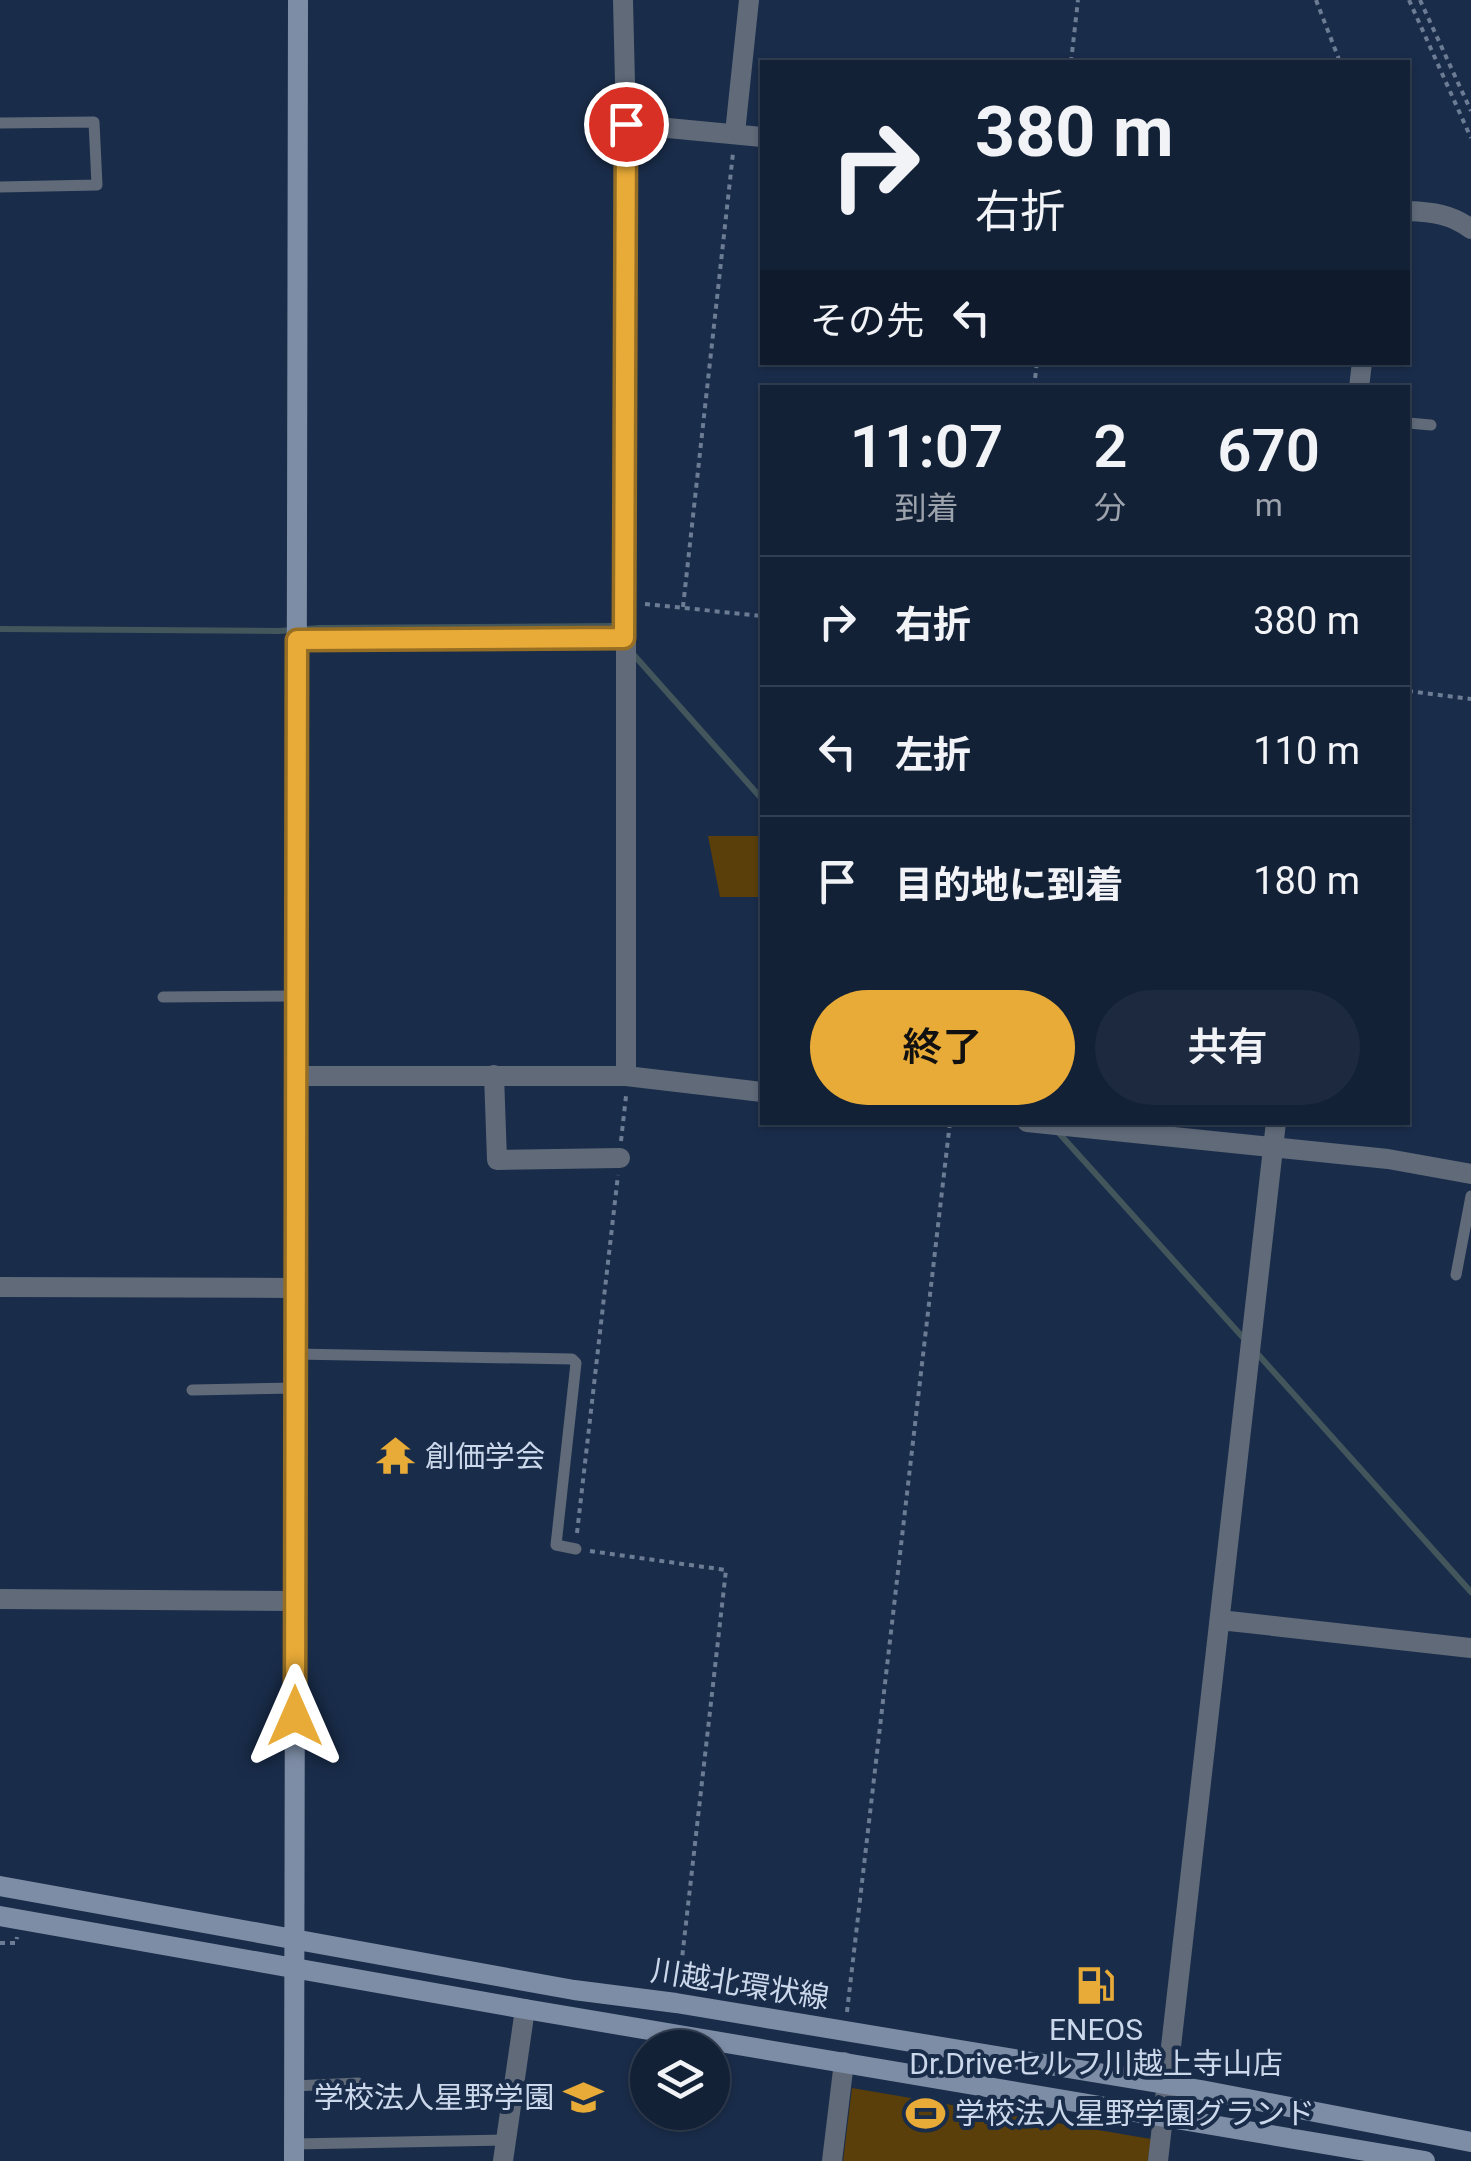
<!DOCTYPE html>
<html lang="ja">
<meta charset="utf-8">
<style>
body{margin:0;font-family:Roboto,"Noto Sans JP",sans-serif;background:#1c293f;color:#f1f3f6;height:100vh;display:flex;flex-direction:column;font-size:38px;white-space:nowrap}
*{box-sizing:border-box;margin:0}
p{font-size:32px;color:#9da3ad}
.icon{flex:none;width:55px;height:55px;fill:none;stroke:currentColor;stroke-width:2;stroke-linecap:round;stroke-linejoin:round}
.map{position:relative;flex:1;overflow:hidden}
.sheet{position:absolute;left:760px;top:385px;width:650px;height:740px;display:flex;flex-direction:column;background:#132137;border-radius:0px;box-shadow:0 2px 8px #0004,0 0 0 2px #323e52}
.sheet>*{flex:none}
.guide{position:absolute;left:760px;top:60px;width:650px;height:305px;border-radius:0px;box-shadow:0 2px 8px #0004,0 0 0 2px #323e52;background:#132137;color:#f1f3f6;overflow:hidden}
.fabs{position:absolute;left:630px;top:2030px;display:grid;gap:20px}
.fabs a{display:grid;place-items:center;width:100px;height:100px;border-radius:50%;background:#132137;box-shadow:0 2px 8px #0004,0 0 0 2px #323e52;font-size:50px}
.pin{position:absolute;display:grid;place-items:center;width:85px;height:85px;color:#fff;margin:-42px;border:5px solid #fff;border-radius:50%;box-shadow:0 2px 10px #0007}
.me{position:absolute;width:110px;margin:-55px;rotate:0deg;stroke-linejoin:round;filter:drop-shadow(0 0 8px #0008)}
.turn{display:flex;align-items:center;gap:35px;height:210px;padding:0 50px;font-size:45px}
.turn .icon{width:130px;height:130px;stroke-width:2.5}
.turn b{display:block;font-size:70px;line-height:85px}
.then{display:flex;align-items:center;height:95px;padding:0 50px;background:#0003;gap:20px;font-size:38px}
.eta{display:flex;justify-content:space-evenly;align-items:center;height:170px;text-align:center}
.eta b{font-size:60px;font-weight:600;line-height:70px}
.action{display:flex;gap:20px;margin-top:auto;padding:20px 50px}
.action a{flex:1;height:115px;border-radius:60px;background:#e9ab38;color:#111;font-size:40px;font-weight:600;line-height:115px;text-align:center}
.action a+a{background:#1c293f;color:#f1f3f6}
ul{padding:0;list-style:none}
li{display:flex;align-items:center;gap:30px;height:130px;padding:0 50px;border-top:2px solid #323e52}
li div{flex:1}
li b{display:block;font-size:38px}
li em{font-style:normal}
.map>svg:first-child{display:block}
.green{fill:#5a3f0b}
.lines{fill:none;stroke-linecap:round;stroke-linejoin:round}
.stream{stroke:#42565c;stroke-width:6}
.path{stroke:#6c7c94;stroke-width:4;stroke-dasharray:5 5;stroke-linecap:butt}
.lane{stroke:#606a79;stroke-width:11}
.street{stroke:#606a79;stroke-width:20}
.secondary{stroke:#7d8da5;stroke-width:20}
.route-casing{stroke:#976f24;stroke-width:25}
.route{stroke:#e9ab38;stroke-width:18}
.labels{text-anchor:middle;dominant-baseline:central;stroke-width:8;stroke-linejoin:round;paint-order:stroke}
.poi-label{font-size:30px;fill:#cbd7ea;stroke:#192c49;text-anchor:start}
.street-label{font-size:30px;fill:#cbd7ea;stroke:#192c49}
</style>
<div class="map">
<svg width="1471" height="2161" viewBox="0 0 1471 2161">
<rect width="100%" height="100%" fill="#192c49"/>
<path class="green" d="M 708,836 L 762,836 L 762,897 L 720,897 Z
M 852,2088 L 1151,2139 L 1148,2161 L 843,2161 Z"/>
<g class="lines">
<path class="stream" d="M 0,629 L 279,631 L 320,628 L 613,626 L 617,632
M 633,654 L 762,799
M 1058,1132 L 1247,1342
M 1255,1351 L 1471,1592"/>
<path class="path" d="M 1316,0 L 1340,62
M 1409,0 L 1471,138
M 1420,0 L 1471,111
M 1071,62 L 1078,0
M 1034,388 L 1037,362
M 645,604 L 762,616
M 683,607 L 733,153
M 1408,691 L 1471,699
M 621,1141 L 626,1096
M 577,1533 L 618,1175
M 590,1551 L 726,1570 L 679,1985
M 0,1943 L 16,1943 L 17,1937
M 847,2012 L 950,1122"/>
<path class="lane" d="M 0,123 L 94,122 L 97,185 L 0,187
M 1408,423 L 1431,425
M 163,997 L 295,996
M 1456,1275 L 1471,1196
M 295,1354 L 572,1359 L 576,1363 L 556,1545 L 576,1549
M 192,1390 L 295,1388
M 294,2086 L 358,2083
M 294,2144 L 506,2140"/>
<path class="street" d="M 623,0 L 626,124 L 626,1076
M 626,124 L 762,137
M 735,133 L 749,0
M 1408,211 C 1432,212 1451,214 1471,229
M 1359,388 L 1362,362
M 297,640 L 624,638
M 494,1075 L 497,1160 L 620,1158
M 295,1076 L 626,1076 L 762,1092
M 1027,1122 L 1388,1159 L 1471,1174
M 0,1287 L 295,1288
M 0,1599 L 295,1601
M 1220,1620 L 1471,1648
M 503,2161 L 525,2009
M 832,2161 L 844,2062
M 1158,2161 L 1276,1122"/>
<path class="secondary" d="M 0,1886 L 574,1990 L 676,2003 L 1201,2090 L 1471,2142
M 0,1916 L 525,2009 L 1425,2161
M 294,2161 L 298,0"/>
</g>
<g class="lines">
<defs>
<path id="route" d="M 295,1716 L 297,640 L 624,638 L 626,124"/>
</defs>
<use href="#route" class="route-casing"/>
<use href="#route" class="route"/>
</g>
<defs>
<symbol id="temple-bare" viewBox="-9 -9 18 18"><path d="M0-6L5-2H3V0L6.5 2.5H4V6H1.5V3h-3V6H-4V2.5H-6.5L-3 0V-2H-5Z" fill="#e9ab38" stroke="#192c49" stroke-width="2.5" paint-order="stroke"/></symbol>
<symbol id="fuel-bare" viewBox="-9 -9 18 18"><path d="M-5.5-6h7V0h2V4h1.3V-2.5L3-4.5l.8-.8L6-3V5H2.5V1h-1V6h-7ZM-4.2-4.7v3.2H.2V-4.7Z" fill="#e9ab38" stroke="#192c49" stroke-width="2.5" paint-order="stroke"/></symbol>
<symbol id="school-bare" viewBox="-9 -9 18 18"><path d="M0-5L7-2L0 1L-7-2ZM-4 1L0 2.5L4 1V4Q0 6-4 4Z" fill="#e9ab38" stroke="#192c49" stroke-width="2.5" paint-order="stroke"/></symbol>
<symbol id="stadium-bare" viewBox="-9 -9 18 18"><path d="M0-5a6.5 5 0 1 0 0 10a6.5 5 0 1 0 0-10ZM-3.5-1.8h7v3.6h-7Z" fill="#e9ab38" stroke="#192c49" stroke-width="2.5" paint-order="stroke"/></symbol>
</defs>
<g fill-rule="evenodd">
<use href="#temple-bare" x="368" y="1428" width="55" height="55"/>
<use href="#fuel-bare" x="1068" y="1958" width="55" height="55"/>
<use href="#school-bare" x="556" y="2070" width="55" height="55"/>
<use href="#stadium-bare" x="898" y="2086" width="55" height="55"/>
</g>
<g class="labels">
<g class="poi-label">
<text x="425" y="1456">創価学会</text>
<text x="1096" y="2029" text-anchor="middle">ENEOS<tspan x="1096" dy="34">Dr.Driveセルフ川越上寺山店</tspan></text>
<text x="554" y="2097" text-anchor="end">学校法人星野学園</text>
<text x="955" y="2113">学校法人星野学園グランド</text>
</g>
<g class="street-label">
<text transform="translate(740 1984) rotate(9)">川越北環状線</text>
</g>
</g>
</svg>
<div class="fabs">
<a><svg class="icon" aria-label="layers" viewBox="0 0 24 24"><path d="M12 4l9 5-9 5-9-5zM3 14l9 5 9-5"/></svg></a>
</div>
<div class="pin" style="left:626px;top:124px;background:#d93025"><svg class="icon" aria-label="arrive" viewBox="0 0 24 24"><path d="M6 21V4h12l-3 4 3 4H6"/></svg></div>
<svg class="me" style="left:295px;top:1716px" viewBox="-20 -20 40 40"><path d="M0-17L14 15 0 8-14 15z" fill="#e9ab38" stroke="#fff" stroke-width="4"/></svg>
<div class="guide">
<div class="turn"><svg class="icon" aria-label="right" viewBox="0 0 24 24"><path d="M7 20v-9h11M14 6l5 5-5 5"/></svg><div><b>380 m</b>右折</div></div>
<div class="then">その先<svg class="icon" aria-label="left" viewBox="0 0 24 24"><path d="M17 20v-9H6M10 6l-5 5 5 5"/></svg></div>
</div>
<section class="sheet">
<div class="eta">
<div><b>11:07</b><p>到着</p></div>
<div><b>2</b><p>分</p></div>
<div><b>670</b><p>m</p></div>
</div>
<ul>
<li><svg class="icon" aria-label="right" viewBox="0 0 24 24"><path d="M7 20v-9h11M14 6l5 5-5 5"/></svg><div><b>右折</b></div><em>380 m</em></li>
<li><svg class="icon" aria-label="left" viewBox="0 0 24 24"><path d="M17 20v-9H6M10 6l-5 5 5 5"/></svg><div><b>左折</b></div><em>110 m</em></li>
<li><svg class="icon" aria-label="arrive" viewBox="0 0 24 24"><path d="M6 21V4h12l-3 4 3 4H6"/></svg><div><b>目的地に到着</b></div><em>180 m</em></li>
</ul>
<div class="action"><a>終了</a><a>共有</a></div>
</section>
</div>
